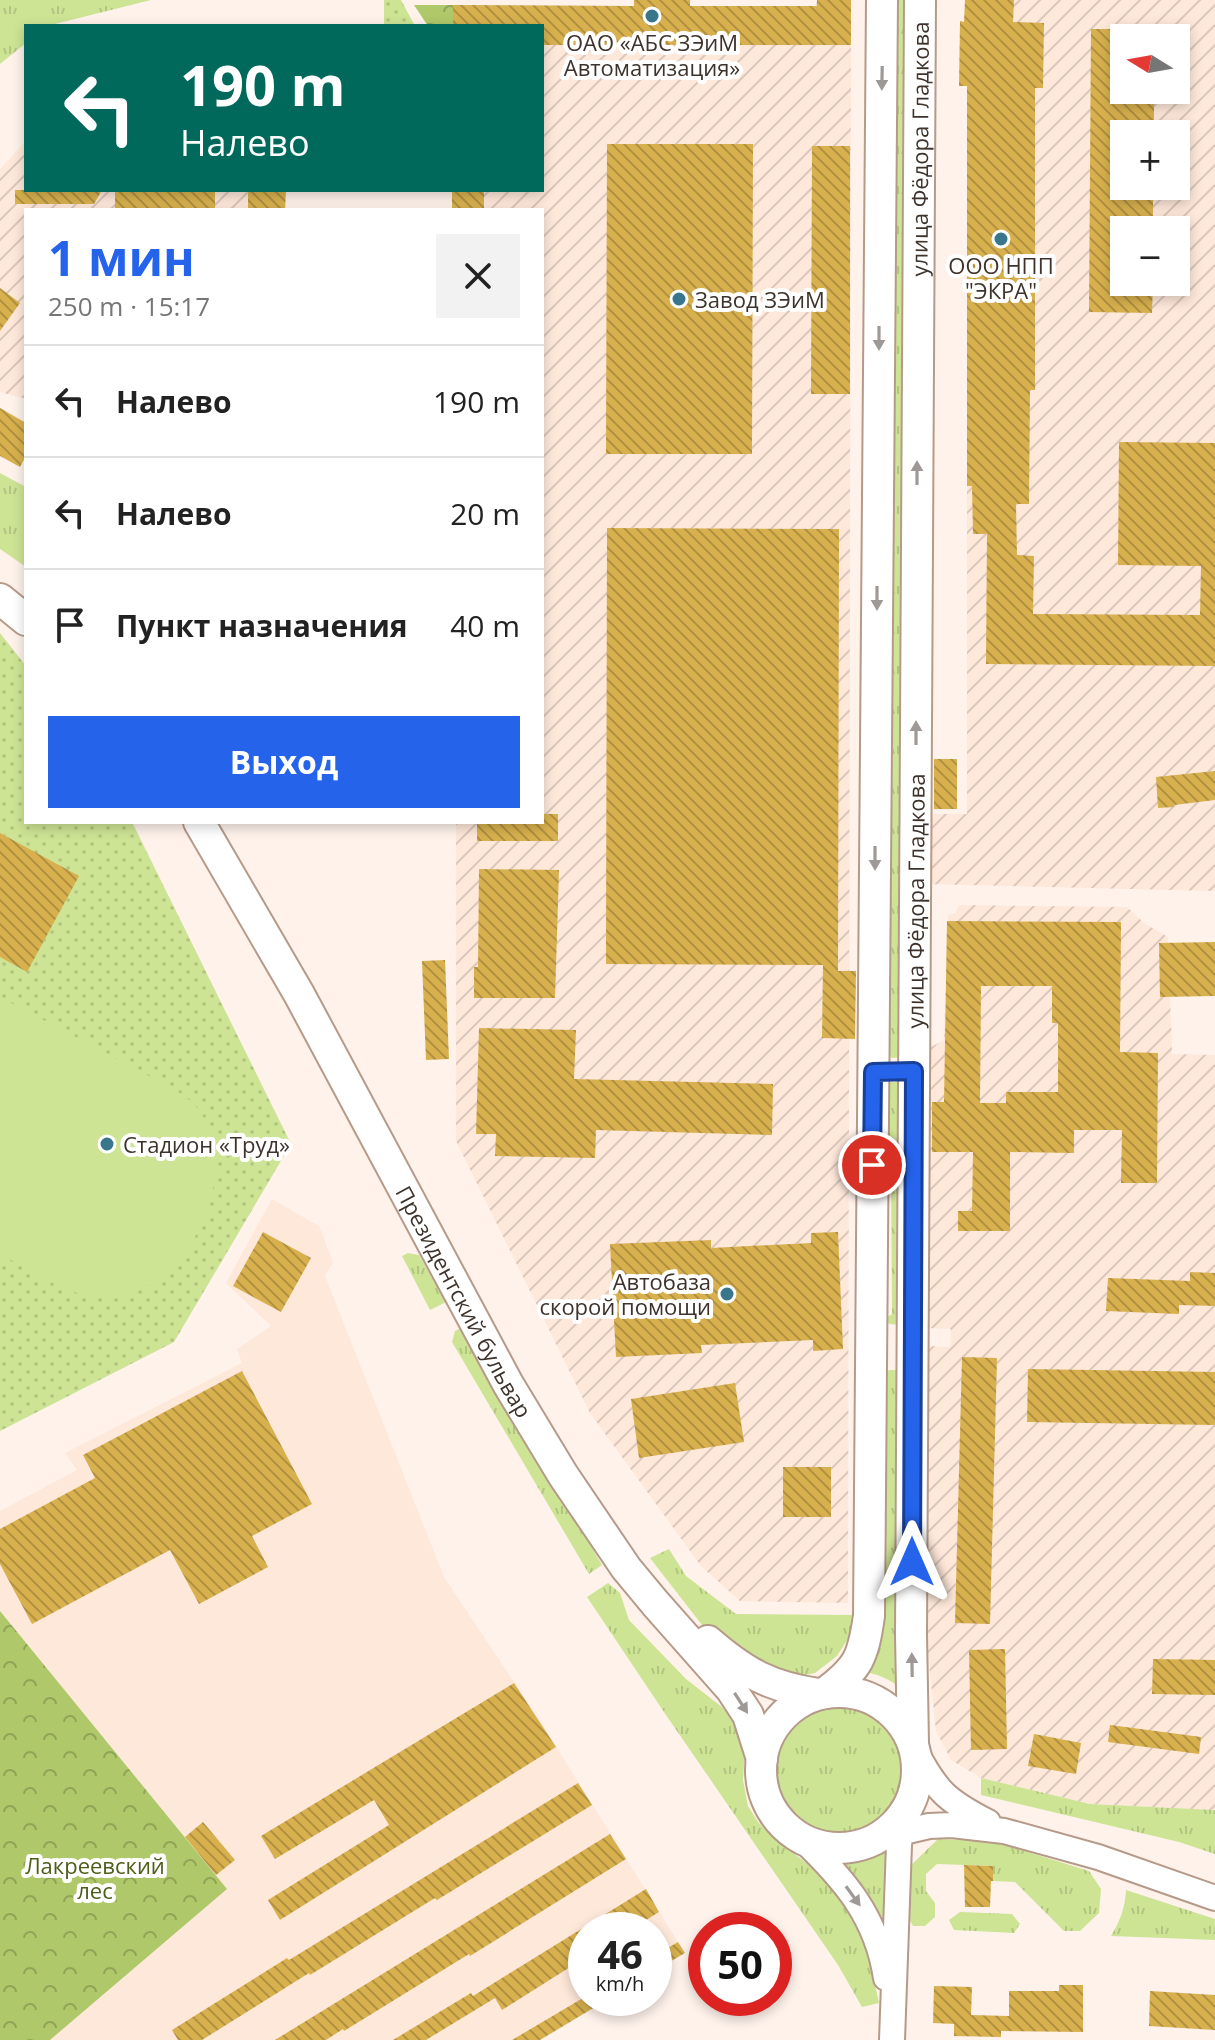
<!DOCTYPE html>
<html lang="ru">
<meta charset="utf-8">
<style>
body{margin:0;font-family:"Open Sans",sans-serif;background:#f2f2f2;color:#222;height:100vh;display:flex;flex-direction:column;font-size:30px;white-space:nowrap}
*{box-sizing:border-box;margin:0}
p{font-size:26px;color:#767676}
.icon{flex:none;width:44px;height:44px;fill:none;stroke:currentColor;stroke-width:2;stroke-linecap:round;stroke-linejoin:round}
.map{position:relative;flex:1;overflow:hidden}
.panel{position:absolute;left:24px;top:208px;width:520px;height:616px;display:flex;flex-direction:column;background:#fff;border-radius:0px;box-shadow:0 4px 12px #0003}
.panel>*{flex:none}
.top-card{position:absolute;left:24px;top:24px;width:520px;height:168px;border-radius:0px;box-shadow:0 4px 12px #0003;background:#00695c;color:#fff;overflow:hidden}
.needle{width:52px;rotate:281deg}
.tools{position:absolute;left:1110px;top:24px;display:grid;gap:16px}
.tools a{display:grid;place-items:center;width:80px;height:80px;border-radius:0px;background:#fff;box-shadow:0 4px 12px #0003;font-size:40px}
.speed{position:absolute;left:568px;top:1912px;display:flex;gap:16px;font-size:40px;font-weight:700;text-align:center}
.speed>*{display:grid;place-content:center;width:104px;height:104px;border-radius:50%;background:#fff;box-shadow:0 4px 12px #0003;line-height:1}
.speed small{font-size:20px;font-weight:400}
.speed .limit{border:12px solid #d22;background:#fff;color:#111}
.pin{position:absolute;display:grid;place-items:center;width:68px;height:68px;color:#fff;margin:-34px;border:4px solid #fff;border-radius:50%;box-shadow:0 2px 8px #0007}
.me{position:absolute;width:88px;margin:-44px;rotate:0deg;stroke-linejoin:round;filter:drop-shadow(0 0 6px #0008)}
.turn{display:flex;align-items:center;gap:28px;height:168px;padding:0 24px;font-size:36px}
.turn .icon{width:104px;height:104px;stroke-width:2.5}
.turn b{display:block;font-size:56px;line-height:68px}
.round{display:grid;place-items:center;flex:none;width:84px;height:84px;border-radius:0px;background:#f2f2f2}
.headline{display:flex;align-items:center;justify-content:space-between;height:136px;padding:0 24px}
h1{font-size:48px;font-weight:700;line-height:60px;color:#2563eb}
.cta{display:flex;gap:16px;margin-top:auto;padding:16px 24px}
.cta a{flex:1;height:92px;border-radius:0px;background:#2563eb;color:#fff;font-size:32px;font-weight:700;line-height:92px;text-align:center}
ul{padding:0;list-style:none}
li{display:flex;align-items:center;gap:24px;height:112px;padding:0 24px;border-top:2px solid #e0e0e0}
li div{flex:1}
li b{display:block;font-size:30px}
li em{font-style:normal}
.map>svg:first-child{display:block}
.built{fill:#fee8da}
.industrial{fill:url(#industrial-furrows);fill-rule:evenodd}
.grass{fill:url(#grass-tufts)}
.forest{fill:url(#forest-crowns)}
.park{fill:url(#park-dots)}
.pitch{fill:#cde494}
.building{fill:url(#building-back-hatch);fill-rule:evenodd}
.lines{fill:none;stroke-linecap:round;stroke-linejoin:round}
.minor-casing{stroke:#b69a89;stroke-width:28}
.major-casing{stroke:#b69a89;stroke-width:34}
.minor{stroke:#fff;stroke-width:24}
.major{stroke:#fff;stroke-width:30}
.oneway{fill:#9e9996}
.route-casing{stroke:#184099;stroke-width:20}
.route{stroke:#2563eb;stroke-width:14}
.poi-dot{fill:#37768b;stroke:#fff;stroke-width:3}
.labels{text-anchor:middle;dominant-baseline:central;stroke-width:8;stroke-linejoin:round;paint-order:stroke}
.poi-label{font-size:22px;fill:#3e332c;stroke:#fff}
.street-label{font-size:22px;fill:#3e332c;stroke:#fff}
.park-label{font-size:22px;fill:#4d5d1a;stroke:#fff}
</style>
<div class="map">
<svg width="1215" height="2040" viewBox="0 0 1215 2040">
<defs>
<pattern id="industrial-furrows" width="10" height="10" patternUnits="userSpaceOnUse" patternTransform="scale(2)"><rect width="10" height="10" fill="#fee8da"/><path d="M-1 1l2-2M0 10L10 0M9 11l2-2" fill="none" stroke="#dbc7bb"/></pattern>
<pattern id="grass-tufts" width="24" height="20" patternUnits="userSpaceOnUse" patternTransform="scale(2)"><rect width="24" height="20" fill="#cde494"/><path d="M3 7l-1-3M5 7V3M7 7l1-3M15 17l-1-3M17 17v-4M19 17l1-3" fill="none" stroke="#b1c480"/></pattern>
<pattern id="forest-crowns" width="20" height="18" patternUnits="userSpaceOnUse" patternTransform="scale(2)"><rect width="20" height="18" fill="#afc869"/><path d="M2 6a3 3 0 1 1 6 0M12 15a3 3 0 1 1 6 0" fill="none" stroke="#90a357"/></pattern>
<pattern id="park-dots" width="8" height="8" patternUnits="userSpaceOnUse" patternTransform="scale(2)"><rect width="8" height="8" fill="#cde494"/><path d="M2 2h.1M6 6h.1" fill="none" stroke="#b1c480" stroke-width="1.8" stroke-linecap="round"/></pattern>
<pattern id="building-back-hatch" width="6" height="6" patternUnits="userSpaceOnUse" patternTransform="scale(2)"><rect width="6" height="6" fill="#d8b14e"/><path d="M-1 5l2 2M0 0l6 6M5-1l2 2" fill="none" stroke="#b19141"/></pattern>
</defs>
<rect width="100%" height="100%" fill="#fef2eb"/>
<path class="built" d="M 272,1199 L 319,1226 L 333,1262 L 325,1276 L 444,1577 L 542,1724 L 685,1953 L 654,1971 L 654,1930 L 586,1930 L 586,1998 L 540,2040 L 50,2040 L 227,1889 L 0,1611 L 0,1511 L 77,1470 L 65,1453 L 242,1363 L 237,1349 L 271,1326 L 226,1283 Z"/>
<path class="industrial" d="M 690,0 L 690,6 L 816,6 L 817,0 L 851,0 L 848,1603 L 740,1601 L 701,1566 L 590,1413 L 456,1141 L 456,822 L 542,822 L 542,210 L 452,210 L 452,190 L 542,190 L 542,26 L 453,26 L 453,5 L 634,6 Z
M 967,0 L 1215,0 L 1215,891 L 924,884 L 924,814 L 967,814 ZM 1124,38 L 1176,38 L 1176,90 L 1124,90 ZM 1124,134 L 1176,134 L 1176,186 L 1124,186 ZM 1124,230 L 1176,230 L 1176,282 L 1124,282 Z
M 26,141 L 26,190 L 286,190 L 285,210 L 26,210 L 26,399 L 0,392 L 0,169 Z
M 959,905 L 1127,907 L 1144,923 L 1168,937 L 1172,1054 L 1215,1055 L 1215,1810 L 1090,1804 L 981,1778 L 951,1760 L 936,1731 L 925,1625 L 928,1346 L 950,1347 L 951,1329 L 926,1328 L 929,1048 L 944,1040 L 948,915 L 956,913 Z"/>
<path class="grass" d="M 0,0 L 151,0 L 47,26 L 26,26 L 26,43 L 0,64 Z
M 891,0 L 914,0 L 903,1057 L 892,1058 L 886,1054 Z
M 0,473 L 26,487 L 26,567 L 0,549 Z
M 891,1082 L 901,1082 L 904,1322 C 896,1325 891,1326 883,1320 L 892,1314 L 891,1174 L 880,1169 L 884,1086 Z
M 408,1253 L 419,1255 L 446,1302 L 430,1310 L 402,1256 Z
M 463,1327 L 602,1565 L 589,1574 L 452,1342 L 455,1331 Z
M 889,1370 L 899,1370 L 908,1694 C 891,1680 881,1674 859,1671 L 884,1375 Z
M 669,1549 L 686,1576 L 736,1614 L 854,1615 L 851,1634 L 837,1656 L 815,1673 L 796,1677 L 778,1675 L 709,1634 L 650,1558 Z
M 608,1583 L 620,1593 L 629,1620 L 686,1679 L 722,1707 L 741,1729 L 745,1749 L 743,1780 L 748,1806 L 758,1822 L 775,1839 L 809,1865 L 831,1886 L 846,1906 L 867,1949 L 879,2003 L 862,2007 L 838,1965 L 668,1718 L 587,1597 Z
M777 1770a63 63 0 1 1 126 0a63 63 0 1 1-126 0Z
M 981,1778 L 1090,1804 L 1215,1810 L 1215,1854 L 1179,1842 L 981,1795 Z
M 938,1839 L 993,1841 L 1089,1871 L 1101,1889 L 1099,1913 L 1080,1931 L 1064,1931 L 1015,1882 L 993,1881 L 993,1866 L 937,1864 L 926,1874 L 926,1891 L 935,1903 L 935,1917 L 925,1926 L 913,1926 L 904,1909 L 907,1869 Z
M 886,1851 L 887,1929 L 883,1929 L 838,1860 L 852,1859 Z
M 1126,1890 L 1215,1919 L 1215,1940 L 1111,1936 C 1120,1921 1125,1908 1126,1890 Z
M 960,1912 L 1012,1914 L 1020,1924 L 1014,1933 L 954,1930 L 949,1920 Z"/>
<path class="forest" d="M 414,5 L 453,5 L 453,26 L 428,26 Z
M 0,1611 L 227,1889 L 50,2040 L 0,2040 Z"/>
<path class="park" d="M 384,0 L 401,0 L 415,26 L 384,26 Z
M 0,633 L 26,666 L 26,822 L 132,822 L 291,1144 L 174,1342 L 0,1431 Z"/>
<path class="pitch" d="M 0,997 L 174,1089 C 184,1096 194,1102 201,1113 C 244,1177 184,1298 106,1298 C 70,1298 31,1270 0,1254 Z"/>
<path class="building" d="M 634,0 L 690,0 L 690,6 L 817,6 L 817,0 L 851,0 L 851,45 L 542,45 L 542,26 L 453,26 L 453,5 L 634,6 Z
M 965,0 L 1014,0 L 1013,22 L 1044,23 L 1043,88 L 1035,88 L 1035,390 L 1030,390 L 1029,504 L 1016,504 L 1017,555 L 1034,556 L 1033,614 L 1200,615 L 1201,566 L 1118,565 L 1119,442 L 1215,443 L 1215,666 L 986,664 L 987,534 L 973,534 L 972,486 L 967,486 L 967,86 L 959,86 L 960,21 L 964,22 Z
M 1091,29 L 1124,29 L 1124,90 L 1154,90 L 1154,134 L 1124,134 L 1124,186 L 1153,186 L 1153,230 L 1124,230 L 1124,282 L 1153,282 L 1152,313 L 1089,312 Z
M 607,144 L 753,144 L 752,454 L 606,454 Z
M 812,146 L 850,146 L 850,394 L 811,394 Z
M 15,190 L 102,190 L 94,204 L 15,204 Z
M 115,190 L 215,190 L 215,210 L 115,210 Z
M 248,190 L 286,190 L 285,210 L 248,210 Z
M 452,190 L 484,190 L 484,210 L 452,210 Z
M 0,288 L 20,303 L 0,331 Z
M 0,408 L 26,423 L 26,456 L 20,467 L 0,456 Z
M 607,528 L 839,529 L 838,971 L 856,971 L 855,1039 L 822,1038 L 823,965 L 606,964 Z
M 934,759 L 957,759 L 957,809 L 934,809 Z
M 1215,771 L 1215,800 L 1174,805 L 1174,807 L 1158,808 L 1156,777 Z
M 542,814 L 558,814 L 558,841 L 477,841 L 477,822 L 542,822 Z
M 0,833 L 79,876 L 27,972 L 0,957 Z
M 479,869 L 559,870 L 555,998 L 474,998 L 474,967 L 478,967 Z
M 947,921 L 1121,922 L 1120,1052 L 1158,1053 L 1157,1183 L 1121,1183 L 1122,1130 L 1074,1130 L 1074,1153 L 1010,1152 L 1010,1231 L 958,1231 L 958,1211 L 972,1211 L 973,1152 L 932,1152 L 932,1102 L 944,1102 ZM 981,986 L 1052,986 L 1052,1023 L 1058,1023 L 1058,1092 L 1006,1092 L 1006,1103 L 980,1103 Z
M 1215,942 L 1215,996 L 1160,997 L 1159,943 Z
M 445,960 L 449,1059 L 426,1060 L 422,961 Z
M 479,1028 L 576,1030 L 574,1079 L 773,1084 L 772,1135 L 596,1130 L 595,1158 L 495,1156 L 496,1134 L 476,1134 Z
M 263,1232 L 311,1258 L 281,1312 L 233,1286 Z
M 838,1232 L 843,1349 L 813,1351 L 813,1340 L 701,1345 L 702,1353 L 616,1357 L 610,1244 L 711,1240 L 711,1248 L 811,1243 L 811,1233 Z
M 1190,1272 L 1215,1273 L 1215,1306 L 1179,1305 L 1179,1314 L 1106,1311 L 1108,1278 L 1190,1281 Z
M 962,1357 L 997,1358 L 990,1624 L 955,1623 Z
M 1028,1369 L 1215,1372 L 1215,1425 L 1027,1422 Z
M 242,1371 L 312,1504 L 252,1536 L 268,1567 L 199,1604 L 170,1550 L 32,1624 L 0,1564 L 0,1529 L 95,1478 L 83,1455 Z
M 735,1383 L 744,1442 L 639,1458 L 631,1399 Z
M 783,1467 L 831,1467 L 831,1517 L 783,1517 Z
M 1005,1649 L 1007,1749 L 971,1750 L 969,1650 Z
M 1153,1659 L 1215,1660 L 1215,1695 L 1152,1694 Z
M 514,1683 L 556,1747 L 280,1920 L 268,1900 L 389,1825 L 374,1800 L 275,1859 L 261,1836 Z
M 1110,1725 L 1201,1737 L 1199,1754 L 1108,1742 Z
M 1034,1734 L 1081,1743 L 1076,1774 L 1028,1766 Z
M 578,1783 L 592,1805 L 437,1900 L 435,1898 L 310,1975 L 309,1973 L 202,2040 L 178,2040 L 172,2030 L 287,1958 L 289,1960 Z
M 203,1822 L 235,1860 L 216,1875 L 185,1837 Z
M 610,1834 L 626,1859 L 470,1956 L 469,1954 L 344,2031 L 343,2029 L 326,2040 L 275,2040 Z
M 964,1865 L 993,1866 L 993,1881 L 991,1881 L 990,1907 L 965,1907 Z
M 646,1889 L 659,1912 L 630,1930 L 586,1930 L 586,1957 L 502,2010 L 495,1998 L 426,2040 L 393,2040 L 471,1993 L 473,1996 Z
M 678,1942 L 685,1953 L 654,1971 L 654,1956 Z
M 1059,1985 L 1083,1985 L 1083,2032 L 1001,2031 L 1001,2037 L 954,2036 L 954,2024 L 933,2023 L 934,1986 L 972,1987 L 971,2015 L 1009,2016 L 1009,1991 L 1059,1991 Z
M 1150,1991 L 1215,1995 L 1215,2030 L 1149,2026 Z
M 583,1998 L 610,1998 L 540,2040 L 512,2040 Z"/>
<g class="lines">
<defs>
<path id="minor" d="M 915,1750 C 936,1791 947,1801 988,1822
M 882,1837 L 929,1826 L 952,1825 L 1004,1831 L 1098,1857 L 1215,1898
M 801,1838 C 844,1879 877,1917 886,1978
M 892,2040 L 899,1845 L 903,1813"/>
<g id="major">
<path d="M 0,599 L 26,620"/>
<path id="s1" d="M 199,822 L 299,994 L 508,1384 L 563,1475 L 626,1568 L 655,1603 L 731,1689 L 748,1715 L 762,1759"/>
<path d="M 708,1641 C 745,1673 770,1687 819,1694"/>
<circle cx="839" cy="1770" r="78"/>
<path d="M 825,1693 C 859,1668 863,1657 869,1616 L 882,0"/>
<path id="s2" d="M 913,1743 L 911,1635 L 920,0"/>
</g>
</defs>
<use href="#minor" class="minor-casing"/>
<use href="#major" class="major-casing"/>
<use href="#minor" class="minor"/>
<use href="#major" class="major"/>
</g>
<defs><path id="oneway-solid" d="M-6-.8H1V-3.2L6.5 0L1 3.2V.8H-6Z" transform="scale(2)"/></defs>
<g class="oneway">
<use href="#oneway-solid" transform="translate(882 78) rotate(91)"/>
<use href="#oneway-solid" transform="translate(879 338) rotate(90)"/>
<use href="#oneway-solid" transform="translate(917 473) rotate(-90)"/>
<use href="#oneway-solid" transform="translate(877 598) rotate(90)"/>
<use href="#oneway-solid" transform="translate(916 733) rotate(-90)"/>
<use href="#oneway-solid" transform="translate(875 858) rotate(90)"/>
<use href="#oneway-solid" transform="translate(912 1665) rotate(-91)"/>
<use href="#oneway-solid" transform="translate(741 1703) rotate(57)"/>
<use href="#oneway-solid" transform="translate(853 1896) rotate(54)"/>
</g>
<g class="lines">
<defs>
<path id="route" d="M 872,1165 L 873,1072 L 914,1071 L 912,1562"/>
</defs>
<use href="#route" class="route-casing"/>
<use href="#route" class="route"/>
</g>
<g class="poi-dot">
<circle cx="652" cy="16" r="8"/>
<circle cx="1001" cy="239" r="8"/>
<circle cx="679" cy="299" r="8"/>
<circle cx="107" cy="1144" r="8"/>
<circle cx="727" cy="1294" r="8"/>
</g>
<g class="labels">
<g class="poi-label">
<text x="652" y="42">ОАО «АБС ЗЭиМ<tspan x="652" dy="25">Автоматизация»</tspan></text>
<text x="1001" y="265">ООО НПП<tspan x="1001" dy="25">"ЭКРА"</tspan></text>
<text x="695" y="299" text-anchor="start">Завод ЗЭиМ</text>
<text x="123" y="1144" text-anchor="start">Стадион «Труд»</text>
<text x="711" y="1281" text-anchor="end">Автобаза<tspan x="711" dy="25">скорой помощи</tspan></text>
</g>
<g class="street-label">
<text stroke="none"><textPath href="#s2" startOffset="1594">улица Фёдора Гладкова</textPath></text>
<text stroke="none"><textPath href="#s2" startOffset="842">улица Фёдора Гладкова</textPath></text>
<text stroke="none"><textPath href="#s1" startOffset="548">Президентский бульвар</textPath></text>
</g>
<g class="park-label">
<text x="95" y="1865">Лакреевский<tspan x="95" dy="25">лес</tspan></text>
</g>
</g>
</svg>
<div class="tools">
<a><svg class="needle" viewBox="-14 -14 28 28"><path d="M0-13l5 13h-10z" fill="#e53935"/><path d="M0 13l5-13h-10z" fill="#767676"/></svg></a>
<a>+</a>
<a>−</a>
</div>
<div class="speed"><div>46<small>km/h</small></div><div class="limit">50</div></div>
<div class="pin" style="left:872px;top:1165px;background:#d93025"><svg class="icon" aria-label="arrive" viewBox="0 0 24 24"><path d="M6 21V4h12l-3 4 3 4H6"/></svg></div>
<svg class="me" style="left:912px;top:1562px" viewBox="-20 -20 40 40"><path d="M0-17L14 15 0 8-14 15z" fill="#2563eb" stroke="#fff" stroke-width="4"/></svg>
<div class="top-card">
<div class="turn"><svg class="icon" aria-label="left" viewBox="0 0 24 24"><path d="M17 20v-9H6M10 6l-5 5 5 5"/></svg><div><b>190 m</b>Налево</div></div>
</div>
<section class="panel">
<div class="headline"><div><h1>1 мин</h1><p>250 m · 15:17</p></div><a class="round"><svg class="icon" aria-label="close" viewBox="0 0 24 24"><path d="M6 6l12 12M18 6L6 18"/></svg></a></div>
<ul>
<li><svg class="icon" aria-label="left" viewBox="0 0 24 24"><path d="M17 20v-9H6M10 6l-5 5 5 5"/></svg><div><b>Налево</b></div><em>190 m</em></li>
<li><svg class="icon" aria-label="left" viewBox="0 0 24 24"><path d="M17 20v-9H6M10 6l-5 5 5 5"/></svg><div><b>Налево</b></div><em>20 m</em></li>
<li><svg class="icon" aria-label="arrive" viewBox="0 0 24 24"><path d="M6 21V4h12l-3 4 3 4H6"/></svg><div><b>Пункт назначения</b></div><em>40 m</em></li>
</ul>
<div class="cta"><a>Выход</a></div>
</section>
</div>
